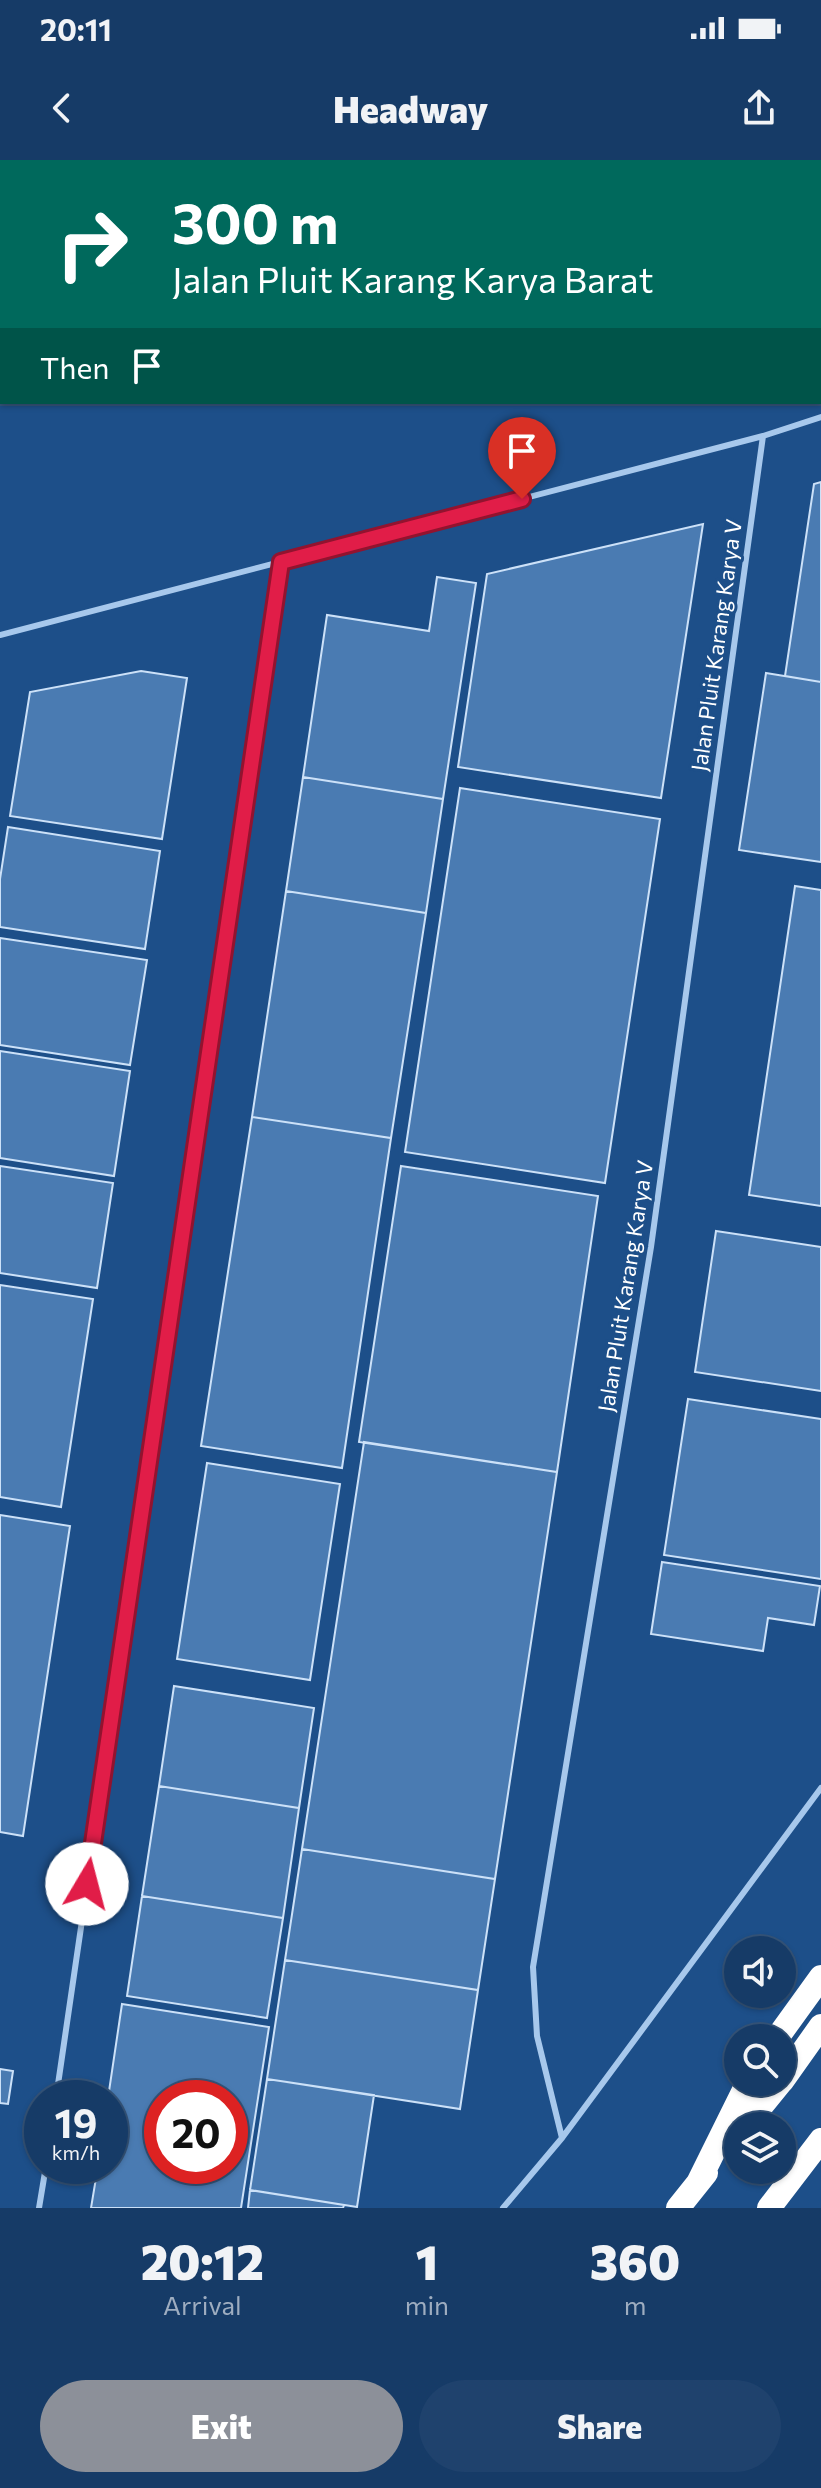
<!DOCTYPE html>
<style>
body{margin:0;font-family:Commissioner,sans-serif;background:#1f426d;color:#f1f3f6;height:100vh;display:flex;flex-direction:column;font-size:30px;white-space:nowrap}
*{box-sizing:border-box;margin:0}
p{font-size:26px;color:#9eadc0}
.icon{flex:none;width:44px;height:44px;fill:none;stroke:currentColor;stroke-width:2;stroke-linecap:round;stroke-linejoin:round}
.map{position:relative;height:2048px;overflow:hidden}
.drawer{display:flex;flex-direction:column;background:#163b67;flex:1}
.drawer>*{flex:none}
.hud{position:absolute;left:0px;top:0px;width:822px;height:244px;box-shadow:0 2px 6px #0004,0 0 0 2px #35557b;background:#00695c;color:#fff;overflow:hidden}
.tools{position:absolute;left:724px;top:1776px;display:grid;gap:16px}
.tools a{display:grid;place-items:center;width:72px;height:72px;border-radius:50%;background:#163b67;box-shadow:0 2px 6px #0004,0 0 0 2px #35557b;font-size:40px}
.speed{position:absolute;left:24px;top:1920px;display:flex;gap:16px;font-size:40px;font-weight:700;text-align:center}
.speed>*{display:grid;place-content:center;width:104px;height:104px;border-radius:50%;background:#163b67;box-shadow:0 2px 6px #0004,0 0 0 2px #35557b;line-height:1}
.speed small{font-size:20px;font-weight:400}
.speed .limit{border:12px solid #d22;background:#fff;color:#111}
.pin{position:absolute;display:grid;place-items:center;width:68px;height:68px;color:#fff;margin:-82px -34px;border-radius:50% 50% 50% 0;rotate:-45deg;box-shadow:0 0 8px #0007}
.pin .icon{rotate:45deg}
.me{position:absolute;width:88px;margin:-44px;rotate:8deg;stroke-linejoin:round;filter:drop-shadow(0 0 6px #0008)}
.turn{display:flex;align-items:center;gap:28px;height:168px;padding:0 40px;font-size:36px}
.turn .icon{width:104px;height:104px;stroke-width:2.5}
.turn b{display:block;font-size:56px;line-height:68px}
.then{display:flex;align-items:center;height:76px;padding:0 40px;background:#0003;gap:16px;font-size:30px}
.eta{display:flex;justify-content:space-evenly;align-items:center;height:136px;text-align:center}
.eta b{font-size:48px;font-weight:800;line-height:56px}
.button{display:flex;gap:16px;margin-top:auto;padding:16px 40px}
.button a{flex:1;height:92px;border-radius:48px;background:#8c9099;color:#fff;font-size:32px;font-weight:800;line-height:92px;text-align:center}
.button a+a{background:#1f426d;color:#f1f3f6}
.status{display:flex;justify-content:space-between;align-items:center;height:56px;padding:0 40px;background:#163b67;direction:ltr}
.status svg{height:22px;fill:currentColor}
header{display:flex;justify-content:space-between;align-items:center;height:104px;padding:0 40px;background:#163b67;font-size:36px;font-weight:800}
.map>svg:first-child{display:block}
.water{fill:#41658e;stroke:#9ac3ed;stroke-width:2}
.building{fill:#4a7bb2;stroke:#cce1f8;stroke-width:2;fill-rule:evenodd}
.lines{fill:none;stroke-linecap:round;stroke-linejoin:round}
.lane{stroke:#a7c8ec;stroke-width:6}
.highway{stroke:#fff;stroke-width:24}
.route-casing{stroke:#92132f;stroke-width:20}
.route{stroke:#e11d48;stroke-width:14}
.labels{text-anchor:middle;dominant-baseline:central;stroke-width:6;stroke-linejoin:round;paint-order:stroke}
.street-label{font-size:22px;fill:#fff;stroke:#1d4f89}
</style>
<div class="status"><b>20:11</b><svg viewBox="0 0 49 12"><path d="M0 12V9h3v3zM5 12V6h3v6zM10 12V3h3v9zM15 12V0h3v12zM26 1h20v11H26zM47 4h2v5h-2z"/></svg></div>
<header><svg class="icon" aria-label="back" viewBox="0 0 24 24"><path d="M15 5l-7 7 7 7"/></svg>Headway<svg class="icon" aria-label="share" viewBox="0 0 24 24"><path d="M12 15V3M7 8l5-5 5 5M5 13v7h14v-7"/></svg></header>
<div class="map">
<svg width="821" height="2048" viewBox="0 0 821 2048">
<rect width="100%" height="100%" fill="#1d4f89"/>
<path class="water" d="M 277,0 L 821,0 L 821,16 L 820,2 L 270,2 Z"/>
<path class="building" d="M 821,322 L 821,522 L 785,516 L 814,324 Z
M 703,364 L 661,638 L 458,607 L 487,414 Z
M 437,417 L 476,423 L 443,639 L 303,617 L 327,455 L 429,471 Z
M 141,511 L 187,518 L 162,679 L 10,656 L 30,532 Z
M 766,513 L 821,522 L 821,702 L 739,690 Z
M 303,617 L 443,639 L 426,753 L 286,731 Z
M 460,628 L 660,659 L 605,1023 L 405,992 Z
M 8,667 L 160,691 L 145,789 L 0,767 L 0,719 Z
M 795,726 L 821,730 L 821,1046 L 749,1035 Z
M 286,731 L 426,753 L 391,978 L 252,957 Z
M 0,778 L 147,800 L 130,905 L 0,885 Z
M 0,891 L 130,911 L 114,1016 L 0,998 Z
M 252,957 L 391,978 L 342,1308 L 201,1286 Z
M 0,1006 L 113,1023 L 97,1128 L 0,1113 Z
M 401,1006 L 598,1036 L 557,1312 L 359,1282 Z
M 716,1071 L 821,1087 L 821,1231 L 695,1212 Z
M 0,1125 L 93,1139 L 61,1347 L 0,1337 Z
M 688,1239 L 821,1259 L 821,1419 L 664,1395 Z
M 364,1282 L 557,1312 L 495,1719 L 302,1689 Z
M 207,1303 L 340,1324 L 310,1520 L 177,1499 Z
M 0,1355 L 70,1366 L 23,1676 L 0,1672 Z
M 662,1402 L 820,1426 L 814,1465 L 768,1458 L 763,1491 L 651,1474 Z
M 174,1526 L 314,1548 L 299,1648 L 159,1626 Z
M 159,1626 L 299,1648 L 283,1758 L 142,1736 Z
M 302,1689 L 495,1719 L 478,1830 L 285,1800 Z
M 142,1736 L 283,1758 L 267,1858 L 127,1836 Z
M 285,1800 L 478,1830 L 460,1949 L 267,1919 Z
M 122,1844 L 269,1867 L 241,2048 L 91,2048 L 98,2006 L 110,2006 L 110,1938 L 108,1938 ZM 162,1938 L 230,1938 L 230,2006 L 162,2006 Z
M 0,1909 L 13,1911 L 8,1944 L 0,1943 Z
M 267,1919 L 374,1935 L 357,2047 L 250,2030 Z
M 250,2030 L 344,2045 L 343,2048 L 248,2048 Z"/>
<g class="lines">
<path class="lane" d="M 0,475 L 763,276 L 821,257
M 56,1938 L 281,402
M 562,1978 L 537,1876 L 533,1807 L 651,1087 L 763,276
M 39,2048 L 46,2006
M 503,2048 L 562,1978 L 821,1628"/>
<path class="highway" d="M 777,1878 L 821,1817
M 782,1921 L 821,1866
M 745,1966 L 781,1922
M 698,2023 L 748,1922
M 678,2048 L 706,2013
M 769,2048 L 821,1980"/>
</g>
<g class="lines">
<defs>
<path id="route" d="M 87,1724 L 281,402 L 522,339"/>
</defs>
<use href="#route" class="route-casing"/>
<use href="#route" class="route"/>
</g>
<g class="labels">
<g class="street-label">
<text transform="translate(716 485) rotate(-82)">Jalan Pluit Karang Karya V</text>
<text transform="translate(625 1126) rotate(-81)">Jalan Pluit Karang Karya V</text>
</g>
</g>
</svg>
<div class="tools">
<a><svg class="icon" aria-label="sound" viewBox="0 0 24 24"><path d="M4 9h4l5-4v14l-5-4H4zM17 9q2 3 0 6"/></svg></a>
<a><svg class="icon" aria-label="search" viewBox="0 0 24 24"><circle cx="10" cy="10" r="6"/><path d="M15 15l6 6"/></svg></a>
<a><svg class="icon" aria-label="layers" viewBox="0 0 24 24"><path d="M12 4l9 5-9 5-9-5zM3 14l9 5 9-5"/></svg></a>
</div>
<div class="speed"><div>19<small>km/h</small></div><div class="limit">20</div></div>
<div class="pin" style="left:522px;top:339px;background:#d93025"><svg class="icon" aria-label="arrive" viewBox="0 0 24 24"><path d="M6 21V4h12l-3 4 3 4H6"/></svg></div>
<svg class="me" style="left:87px;top:1724px" viewBox="-20 -20 40 40"><circle r="19" fill="#fff"/><path d="M0-13L10 11 0 6-10 11z" fill="#e11d48"/></svg>
<div class="hud">
<div class="turn"><svg class="icon" aria-label="right" viewBox="0 0 24 24"><path d="M7 20v-9h11M14 6l5 5-5 5"/></svg><div><b>300 m</b>Jalan Pluit Karang Karya Barat</div></div>
<div class="then">Then<svg class="icon" aria-label="arrive" viewBox="0 0 24 24"><path d="M6 21V4h12l-3 4 3 4H6"/></svg></div>
</div>
</div>
<section class="drawer">
<div class="eta">
<div><b>20:12</b><p>Arrival</p></div>
<div><b>1</b><p>min</p></div>
<div><b>360</b><p>m</p></div>
</div>
<div class="button"><a>Exit</a><a>Share</a></div>
</section>
